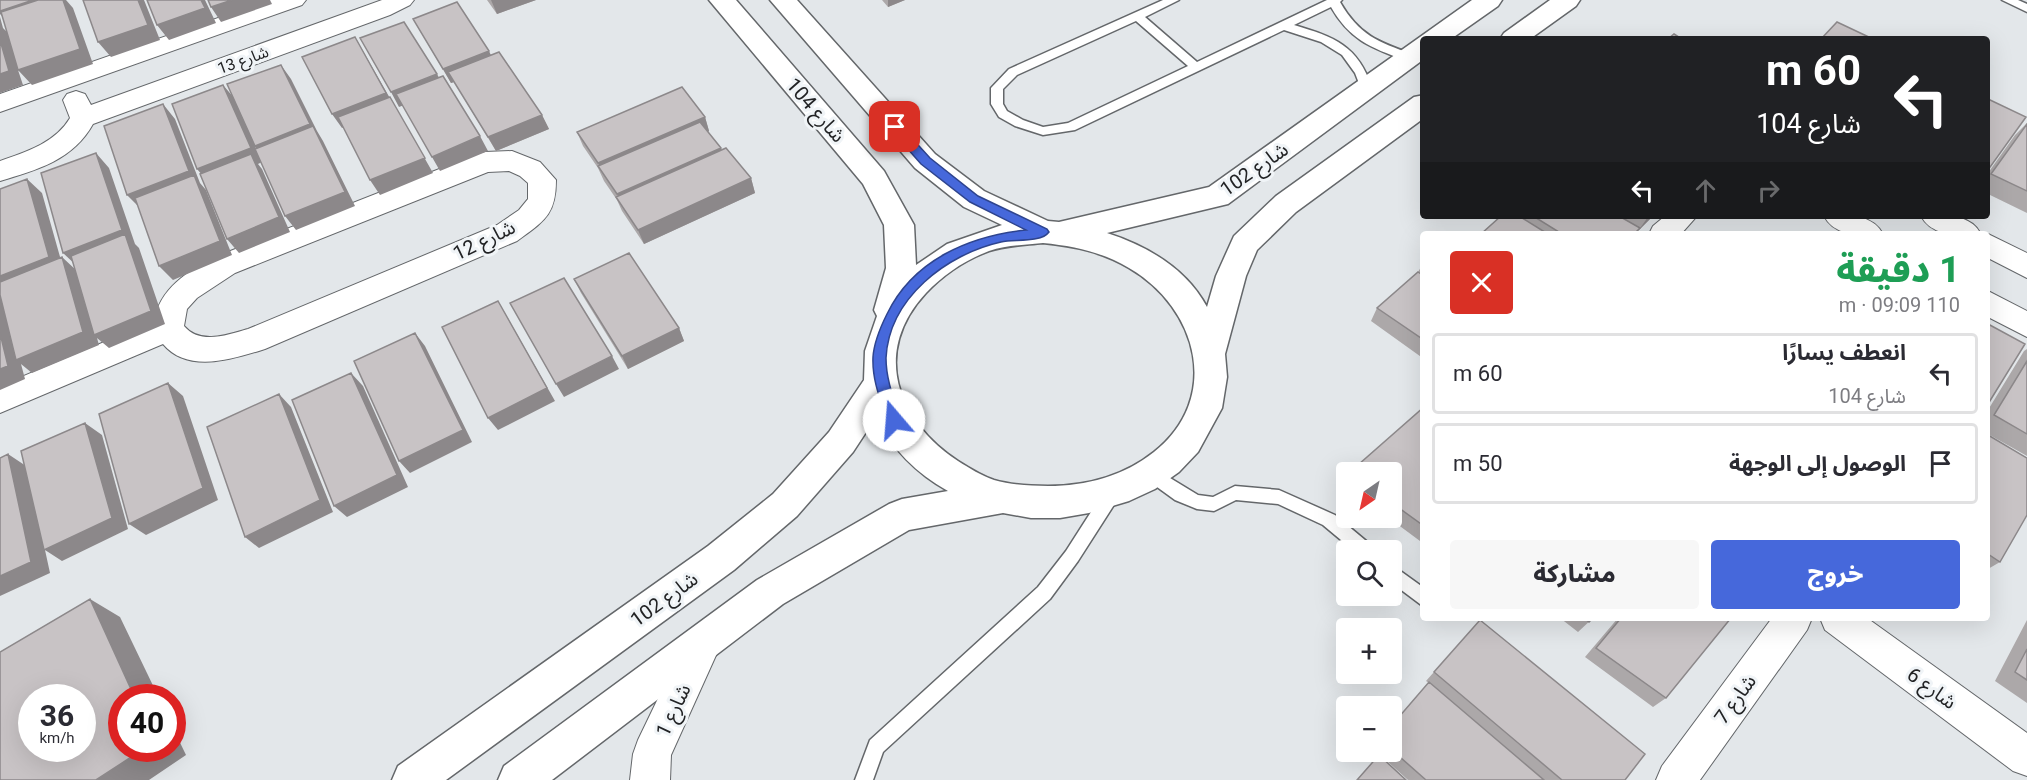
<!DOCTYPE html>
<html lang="ar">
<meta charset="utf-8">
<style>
body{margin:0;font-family:Roboto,"Noto Sans Arabic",sans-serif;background:#f7f7f7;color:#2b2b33;direction:rtl;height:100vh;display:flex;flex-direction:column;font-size:22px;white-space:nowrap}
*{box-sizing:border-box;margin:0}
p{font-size:20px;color:#7c7c81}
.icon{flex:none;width:33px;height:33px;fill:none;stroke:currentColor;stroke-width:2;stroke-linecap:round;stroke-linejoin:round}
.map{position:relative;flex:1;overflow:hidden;direction:ltr}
.panel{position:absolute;left:1420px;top:231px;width:570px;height:390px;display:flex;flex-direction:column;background:#fff;border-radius:6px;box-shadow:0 6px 24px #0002;direction:rtl}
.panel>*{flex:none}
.top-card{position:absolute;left:1420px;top:36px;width:570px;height:183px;border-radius:6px;box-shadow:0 6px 24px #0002;direction:rtl;background:#202124;color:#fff;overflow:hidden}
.needle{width:39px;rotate:214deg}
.controls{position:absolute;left:1336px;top:462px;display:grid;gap:12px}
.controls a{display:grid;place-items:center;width:66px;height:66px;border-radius:6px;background:#fff;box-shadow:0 6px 24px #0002;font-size:30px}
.speed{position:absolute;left:18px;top:684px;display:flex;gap:12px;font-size:30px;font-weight:700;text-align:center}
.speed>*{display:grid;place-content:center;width:78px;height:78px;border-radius:50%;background:#fff;box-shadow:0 6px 24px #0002;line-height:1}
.speed small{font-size:15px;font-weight:400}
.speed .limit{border:9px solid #d22;background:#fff;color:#111}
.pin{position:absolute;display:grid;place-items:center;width:51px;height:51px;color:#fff;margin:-26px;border-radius:12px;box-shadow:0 3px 9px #0006}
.me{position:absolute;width:66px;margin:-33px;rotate:342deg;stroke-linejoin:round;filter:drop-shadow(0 0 4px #0008)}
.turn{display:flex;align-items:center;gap:21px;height:126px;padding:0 30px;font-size:27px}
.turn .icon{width:78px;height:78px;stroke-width:2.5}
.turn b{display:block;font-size:42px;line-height:51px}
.lanes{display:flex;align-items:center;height:57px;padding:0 30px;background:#0003;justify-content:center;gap:30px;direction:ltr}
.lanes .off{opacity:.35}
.round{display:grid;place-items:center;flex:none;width:63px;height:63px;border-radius:6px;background:#f7f7f7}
.overview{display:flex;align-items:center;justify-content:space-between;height:102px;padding:0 30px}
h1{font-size:36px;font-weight:800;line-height:45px;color:#1e9e55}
.primary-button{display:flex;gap:12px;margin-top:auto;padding:12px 30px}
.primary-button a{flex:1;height:69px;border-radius:6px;background:#4668db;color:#fff;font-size:24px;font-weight:800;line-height:69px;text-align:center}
.primary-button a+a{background:#f7f7f7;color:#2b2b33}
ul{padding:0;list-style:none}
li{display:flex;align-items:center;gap:18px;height:81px;margin:0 12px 9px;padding:0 18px;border:3px solid #e1e1e2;border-radius:6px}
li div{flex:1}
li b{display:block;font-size:22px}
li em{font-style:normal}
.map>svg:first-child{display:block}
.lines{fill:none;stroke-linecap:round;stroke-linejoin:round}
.lane-casing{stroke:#64676a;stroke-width:3}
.street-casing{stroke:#64676a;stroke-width:2}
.secondary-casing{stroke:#64676a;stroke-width:3}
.lane{fill:#fff;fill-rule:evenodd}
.street{fill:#fff;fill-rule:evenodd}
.secondary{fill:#fff;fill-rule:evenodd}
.wall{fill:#aca8a9}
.shaded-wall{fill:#8c888a}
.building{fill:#c8c3c5;stroke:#8c888a;stroke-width:1.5;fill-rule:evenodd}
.route{fill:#4668db;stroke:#2e448e;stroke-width:1.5}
.labels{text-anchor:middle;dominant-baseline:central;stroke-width:6;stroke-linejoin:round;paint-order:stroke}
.far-street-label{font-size:16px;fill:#222325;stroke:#f0f4f7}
.street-label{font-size:20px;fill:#222325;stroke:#f0f4f7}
</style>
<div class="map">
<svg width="2027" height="780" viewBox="0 0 2027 780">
<rect width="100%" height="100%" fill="#e3e7ea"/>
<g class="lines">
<defs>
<path id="lane" d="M 1163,0 L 1179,0 L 1145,17 L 1197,62 L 1327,0 L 1342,0 L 1340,2 C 1359,35 1378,42 1412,54 L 1414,57 L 1408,61 L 1404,60 C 1370,47 1350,40 1331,7 L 1294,25 C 1334,37 1358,45 1372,88 L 1370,91 L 1362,91 L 1355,73 L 1342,55 L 1321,42 L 1284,30 L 1075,130 L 1043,135 L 1015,126 L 999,117 L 991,104 L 991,88 L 1009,69 ZM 1136,21 L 1188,66 L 1068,123 L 1043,127 L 1023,120 L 1007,111 L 1003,104 L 1003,89 L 1017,75 Z
M 2002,0 L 2018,0 L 2027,4 L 2027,12 Z
M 1152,467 L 1198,495 L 1213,497 L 1235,486 L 1279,490 L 1335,515 L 1371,545 L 1373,550 L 1353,550 L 1323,525 L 1278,504 L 1236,500 L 1214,511 L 1197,509 L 1175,500 L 1146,479 L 1144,474 L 1146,469 Z
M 1113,485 L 1119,487 L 1121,492 L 1119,497 L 1078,561 L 1050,599 L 883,752 L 873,780 L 855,780 L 870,740 L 1038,587 L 1066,551 L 1107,487 Z
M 1392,565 L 1424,588 L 1424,607 L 1392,583 Z"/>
<path id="street" d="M 270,0 L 306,0 L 302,5 L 0,112 L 0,94 Z
M 382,0 L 414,0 L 410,5 L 390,15 L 93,124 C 73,160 37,170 0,181 L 0,161 C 26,152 55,143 70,118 L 63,100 L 67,94 L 76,91 L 85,94 L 91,105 Z
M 512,151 L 540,162 L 556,180 C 556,215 544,221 517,241 L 265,349 C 233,359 188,374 163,344 L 0,413 L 0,386 L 154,321 C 160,288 188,271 215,257 L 475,155 L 485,152 ZM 509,171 L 520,176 L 528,183 L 528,199 L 519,210 L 497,225 L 248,329 C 227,335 200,345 184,326 L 187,309 L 197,298 L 235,273 L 488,172 Z
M 1665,216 L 1697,216 L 1681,234 L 1649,234 L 1653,226 Z
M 1824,216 C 1846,216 1871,212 1883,234 C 1861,234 1836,238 1824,216 Z
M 1921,216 C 1943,216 1969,212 1981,234 C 1959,234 1933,238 1921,216 Z
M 1988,234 L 2027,253 L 2027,278 L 1988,258 Z
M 1988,291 L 2027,311 L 2027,337 L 1988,317 Z
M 1772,618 L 1812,618 L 1807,630 L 1700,780 L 1656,780 L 1662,766 Z
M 1820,618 L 1867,618 L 2027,733 L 2027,776 L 2013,771 L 1825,630 Z
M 704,625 L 717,630 L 722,642 L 671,755 L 670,780 L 630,780 L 633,754 L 638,740 L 691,630 Z"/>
<path id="secondary" d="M 709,0 L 736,0 L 884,171 L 914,225 L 916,265 L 947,244 L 1002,225 L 964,207 L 915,168 L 770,0 L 797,0 L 935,154 L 984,191 L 1048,221 L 1059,222 L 1209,187 L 1472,0 L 1502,0 L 1498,6 L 1451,39 L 1424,39 L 1424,59 L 1228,204 L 1107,233 C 1147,246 1186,268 1207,307 L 1216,276 L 1234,236 L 1276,196 L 1414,97 L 1424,95 L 1424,118 L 1296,212 L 1257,250 L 1246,276 L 1225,354 L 1227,377 L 1222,408 L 1198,452 L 1179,472 L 1155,489 L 1129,501 L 1089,513 L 1060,518 L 1031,518 L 1003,513 L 909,530 L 783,604 L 552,780 L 498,780 L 504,766 L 757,580 L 889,504 L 902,499 L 948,491 C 916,473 893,450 876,417 L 853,452 L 797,516 L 734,570 L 446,780 L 392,780 L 398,766 L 708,546 L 773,494 L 829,432 L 864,380 L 865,351 L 877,316 L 874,310 L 886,268 L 884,225 L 863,184 ZM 1043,243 C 1074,246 1102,252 1129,268 C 1198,308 1222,398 1154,452 C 1124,476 1086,486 1048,486 C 1030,486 1011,485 994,480 C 982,476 969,468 958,461 C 897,421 871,352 926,293 C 943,275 965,260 989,251 C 1007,245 1025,245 1043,243 Z
M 1550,0 L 1580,0 L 1576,6 L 1530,39 L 1500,39 L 1504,33 Z"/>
</defs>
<use href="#lane" class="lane-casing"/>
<use href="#street" class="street-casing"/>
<use href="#secondary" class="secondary-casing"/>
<use href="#lane" class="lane"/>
<use href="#street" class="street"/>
<use href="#secondary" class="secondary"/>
</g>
<path class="wall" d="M 487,0 L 536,0 L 497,14 Z
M 882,0 L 905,0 L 888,7 Z
M 413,19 L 491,55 L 542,115 L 549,129 L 496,151 L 454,82 L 451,83 Z
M 705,117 L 709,131 L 708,132 L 721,150 L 751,178 L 755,193 L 644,244 L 622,211 L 617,200 L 604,181 L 598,168 L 583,146 L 577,132 Z
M 2027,123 L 2027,213 L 1988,194 L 1988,173 L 2015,135 Z
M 1501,216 L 1653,216 L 1635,234 L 1481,234 Z
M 1424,264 L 1424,359 L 1371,321 L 1377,308 L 1418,272 L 1421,267 Z
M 574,279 L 679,328 L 684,341 L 628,369 L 581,293 Z
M 2027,349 L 2027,456 L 1988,434 L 1988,410 L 2024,351 Z
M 1424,407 L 1424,538 L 1420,541 L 1389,518 L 1392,518 L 1392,472 L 1350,472 Z
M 1988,435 L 2000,562 L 1988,569 Z
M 1560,618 L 1593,618 L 1578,632 Z
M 1618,618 L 1731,618 L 1666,698 L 1653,707 L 1585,657 Z
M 1480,620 L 1625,780 L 1408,780 L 1377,752 L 1392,752 L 1392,724 L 1429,683 L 1426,681 Z
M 2027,620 L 2027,703 L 1995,681 Z"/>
<path class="shaded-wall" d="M 33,0 L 58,0 L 12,26 L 0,14 L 0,11 Z
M 63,0 L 66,0 L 73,8 L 93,64 L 32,85 L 18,70 L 23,85 L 0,93 L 0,17 L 3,28 L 8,33 Z
M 138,0 L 144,0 L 160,40 L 111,57 L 98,42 Z
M 201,0 L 205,0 L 216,23 L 169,40 L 157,25 Z
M 232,0 L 270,0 L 272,4 L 221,22 L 211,7 Z
M 491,0 L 536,0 L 497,14 Z
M 888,0 L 905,0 L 888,7 Z
M 355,37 L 395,107 L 342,128 L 332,114 Z
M 489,51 L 496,66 L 448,72 L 454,82 L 451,83 L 443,69 Z
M 281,65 L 291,79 L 317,131 L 323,141 L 355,206 L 296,230 L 285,216 L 266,160 L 255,147 L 262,162 L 258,164 L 262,169 L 290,232 L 239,253 L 227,239 L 209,183 L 197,169 L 223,85 L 235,99 Z
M 437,74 L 445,89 L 399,107 L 391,92 Z
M 390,97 L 433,173 L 380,195 L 370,180 Z
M 163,104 L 175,119 L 200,183 L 206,190 L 232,255 L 173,280 L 159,266 L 141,209 L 127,195 Z
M 542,115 L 549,129 L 496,151 L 488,137 Z
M 705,117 L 709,131 L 605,177 L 598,163 Z
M 480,136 L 488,151 L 440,171 L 432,157 Z
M 721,148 L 725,163 L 622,206 L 617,194 Z
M 96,153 L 109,168 L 135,244 L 139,248 L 165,324 L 109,348 L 97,338 L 99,345 L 32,373 L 21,364 L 25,379 L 0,390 L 0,296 L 62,257 L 77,271 L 78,267 L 63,253 Z
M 751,178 L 755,193 L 644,244 L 638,230 Z
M 27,179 L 42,193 L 64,271 L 0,287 L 0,276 Z
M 1649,216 L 1653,216 L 1638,231 L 1648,217 Z
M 498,301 L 555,401 L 498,430 L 488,418 Z
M 679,328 L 684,341 L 628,369 L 622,356 Z
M 415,333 L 425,346 L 472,442 L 410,473 L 399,461 Z
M 612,356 L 619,369 L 564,397 L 556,384 Z
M 351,373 L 363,386 L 408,487 L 347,517 L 334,506 Z
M 168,383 L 183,396 L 218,500 L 146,535 L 129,524 Z
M 279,394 L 291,407 L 333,512 L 259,548 L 245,537 Z
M 85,423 L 102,435 L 128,529 L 62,561 L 45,550 L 50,573 L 0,596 L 0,576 L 8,454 L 26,466 Z
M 90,599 L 120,617 L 159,698 L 135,698 Z
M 172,726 L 186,755 L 149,780 L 96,780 L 145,748 L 172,748 Z"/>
<path class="building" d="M 0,0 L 33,0 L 0,11 Z
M 38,0 L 63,0 L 80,49 L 18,70 L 1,12 Z
M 83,0 L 138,0 L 148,25 L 98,42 Z
M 147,0 L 201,0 L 205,8 L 157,25 Z
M 208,0 L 232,0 L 211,7 Z
M 457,2 L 489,51 L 443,69 L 413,19 Z
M 404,22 L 437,74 L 391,92 L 360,38 Z
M 1837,22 L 1873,39 L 1821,39 Z
M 1674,34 L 1682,39 L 1668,39 Z
M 355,37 L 386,93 L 332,114 L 302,57 Z
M 0,40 L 9,71 L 0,74 Z
M 499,52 L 542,115 L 488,137 L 448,72 Z
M 281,65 L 310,124 L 255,146 L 227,84 Z
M 443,76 L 480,136 L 432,157 L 396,94 Z
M 223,85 L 251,148 L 197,169 L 172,104 Z
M 682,87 L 705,117 L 598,163 L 577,132 Z
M 390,97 L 425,158 L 370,180 L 338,117 Z
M 1988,99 L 2026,117 L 1988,170 Z
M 163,104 L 189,171 L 127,195 L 104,126 Z
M 700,122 L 721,148 L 617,194 L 598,166 Z
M 2027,124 L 2027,191 L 1991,174 Z
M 313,126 L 345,192 L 285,216 L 255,149 Z
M 726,148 L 751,178 L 638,230 L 616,197 Z
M 96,153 L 122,230 L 63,253 L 41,173 Z
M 251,154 L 279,217 L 227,239 L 200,174 Z
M 194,175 L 220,241 L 159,266 L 135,198 Z
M 27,179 L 49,257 L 0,276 L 0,189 Z
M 1501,216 L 1519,216 L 1548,234 L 1481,234 Z
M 1533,216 L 1619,216 L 1640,228 L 1634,234 L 1562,234 Z
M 125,234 L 151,311 L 94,335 L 71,256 Z
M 629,253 L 679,328 L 622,356 L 574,279 Z
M 62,257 L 83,332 L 16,360 L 0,295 L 0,282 Z
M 1418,272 L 1424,276 L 1424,340 L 1377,308 Z
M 564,278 L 612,356 L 556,384 L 510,303 Z
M 498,301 L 547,388 L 488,418 L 442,327 Z
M 1988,324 L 2025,344 L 1988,404 Z
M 0,333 L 8,366 L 0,369 Z
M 415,333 L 463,430 L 399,461 L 354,361 Z
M 2027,361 L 2027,434 L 1994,415 Z
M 351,373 L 397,475 L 334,506 L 292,400 Z
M 168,383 L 203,488 L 129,524 L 99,414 Z
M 279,394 L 320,500 L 245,537 L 207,427 Z
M 1424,407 L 1424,526 L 1392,503 L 1392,472 L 1350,472 Z
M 85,423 L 112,518 L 44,550 L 21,451 Z
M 1988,435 L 2027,458 L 2027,515 L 2000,562 L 1988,554 Z
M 8,454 L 31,562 L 0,576 L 0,458 Z
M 90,599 L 135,698 L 122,698 L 122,748 L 145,748 L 96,780 L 0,780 L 0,652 ZM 32,698 L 82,698 L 82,748 L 32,748 Z
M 1584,618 L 1593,618 L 1589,622 Z
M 1621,618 L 1731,618 L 1666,698 L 1596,648 Z
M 1480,620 L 1645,754 L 1625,780 L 1562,780 L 1434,672 Z
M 2027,649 L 2027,680 L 2015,672 Z
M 1429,682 L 1544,780 L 1426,780 L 1392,750 L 1392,725 Z
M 1379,755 L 1406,780 L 1357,780 Z"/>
<path class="route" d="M 895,123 L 899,124 L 930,158 L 978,196 L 1047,229 L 1049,232 C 1041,243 1014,239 1001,242 C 947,254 889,298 886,358 C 886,380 894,399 901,420 L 899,424 L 889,424 L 887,420 C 880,399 872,379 873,357 C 874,342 880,328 887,314 C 913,260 969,236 1026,230 L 970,202 L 921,164 L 891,130 L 889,127 Z"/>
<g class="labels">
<g class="far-street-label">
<text transform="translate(243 60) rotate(-20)">شارع 13</text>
</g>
<g class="street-label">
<text transform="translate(816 110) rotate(49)">شارع 104</text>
<text transform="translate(1254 169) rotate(-35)">شارع 102</text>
<text transform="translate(484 240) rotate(-26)">شارع 12</text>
<text transform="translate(664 599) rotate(-36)">شارع 102</text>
<text transform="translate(1932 688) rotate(36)">شارع 6</text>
<text transform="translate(1735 699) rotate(-54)">شارع 7</text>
<text transform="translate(673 710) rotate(-65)">شارع 1</text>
</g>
</g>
</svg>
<div class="controls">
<a><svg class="needle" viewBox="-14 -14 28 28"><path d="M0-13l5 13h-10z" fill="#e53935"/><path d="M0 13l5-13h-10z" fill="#7c7c81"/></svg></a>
<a><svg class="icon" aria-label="search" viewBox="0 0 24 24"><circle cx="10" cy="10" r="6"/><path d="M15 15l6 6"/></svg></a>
<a>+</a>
<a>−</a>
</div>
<div class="speed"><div>36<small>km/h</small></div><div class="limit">40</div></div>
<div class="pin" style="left:895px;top:127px;background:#d93025"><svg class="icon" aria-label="arrive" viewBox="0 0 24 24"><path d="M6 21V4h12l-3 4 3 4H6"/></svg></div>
<svg class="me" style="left:894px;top:420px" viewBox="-20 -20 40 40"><circle r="19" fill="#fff"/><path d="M0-13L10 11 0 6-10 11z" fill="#4668db"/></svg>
<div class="top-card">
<div class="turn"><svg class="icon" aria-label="left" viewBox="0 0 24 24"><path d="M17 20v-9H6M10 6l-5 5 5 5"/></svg><div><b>60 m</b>شارع 104</div></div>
<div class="lanes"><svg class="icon" aria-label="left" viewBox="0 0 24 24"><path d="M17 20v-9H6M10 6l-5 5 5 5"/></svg><svg class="icon off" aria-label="ahead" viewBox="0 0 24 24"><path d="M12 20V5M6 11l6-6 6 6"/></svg><svg class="icon off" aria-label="right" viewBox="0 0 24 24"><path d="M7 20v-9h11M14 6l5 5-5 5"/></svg></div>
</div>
<section class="panel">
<div class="overview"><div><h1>1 دقيقة</h1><p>110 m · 09:09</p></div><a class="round" style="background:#d93025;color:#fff"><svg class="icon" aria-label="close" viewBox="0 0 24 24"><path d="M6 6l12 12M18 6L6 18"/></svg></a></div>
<ul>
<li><svg class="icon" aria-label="left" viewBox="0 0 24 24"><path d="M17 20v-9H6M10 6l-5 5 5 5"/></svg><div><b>انعطف يسارًا</b><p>شارع 104</p></div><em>60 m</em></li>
<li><svg class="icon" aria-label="arrive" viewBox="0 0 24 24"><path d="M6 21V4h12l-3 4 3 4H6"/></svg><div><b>الوصول إلى الوجهة</b></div><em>50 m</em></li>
</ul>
<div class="primary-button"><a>خروج</a><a>مشاركة</a></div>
</section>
</div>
